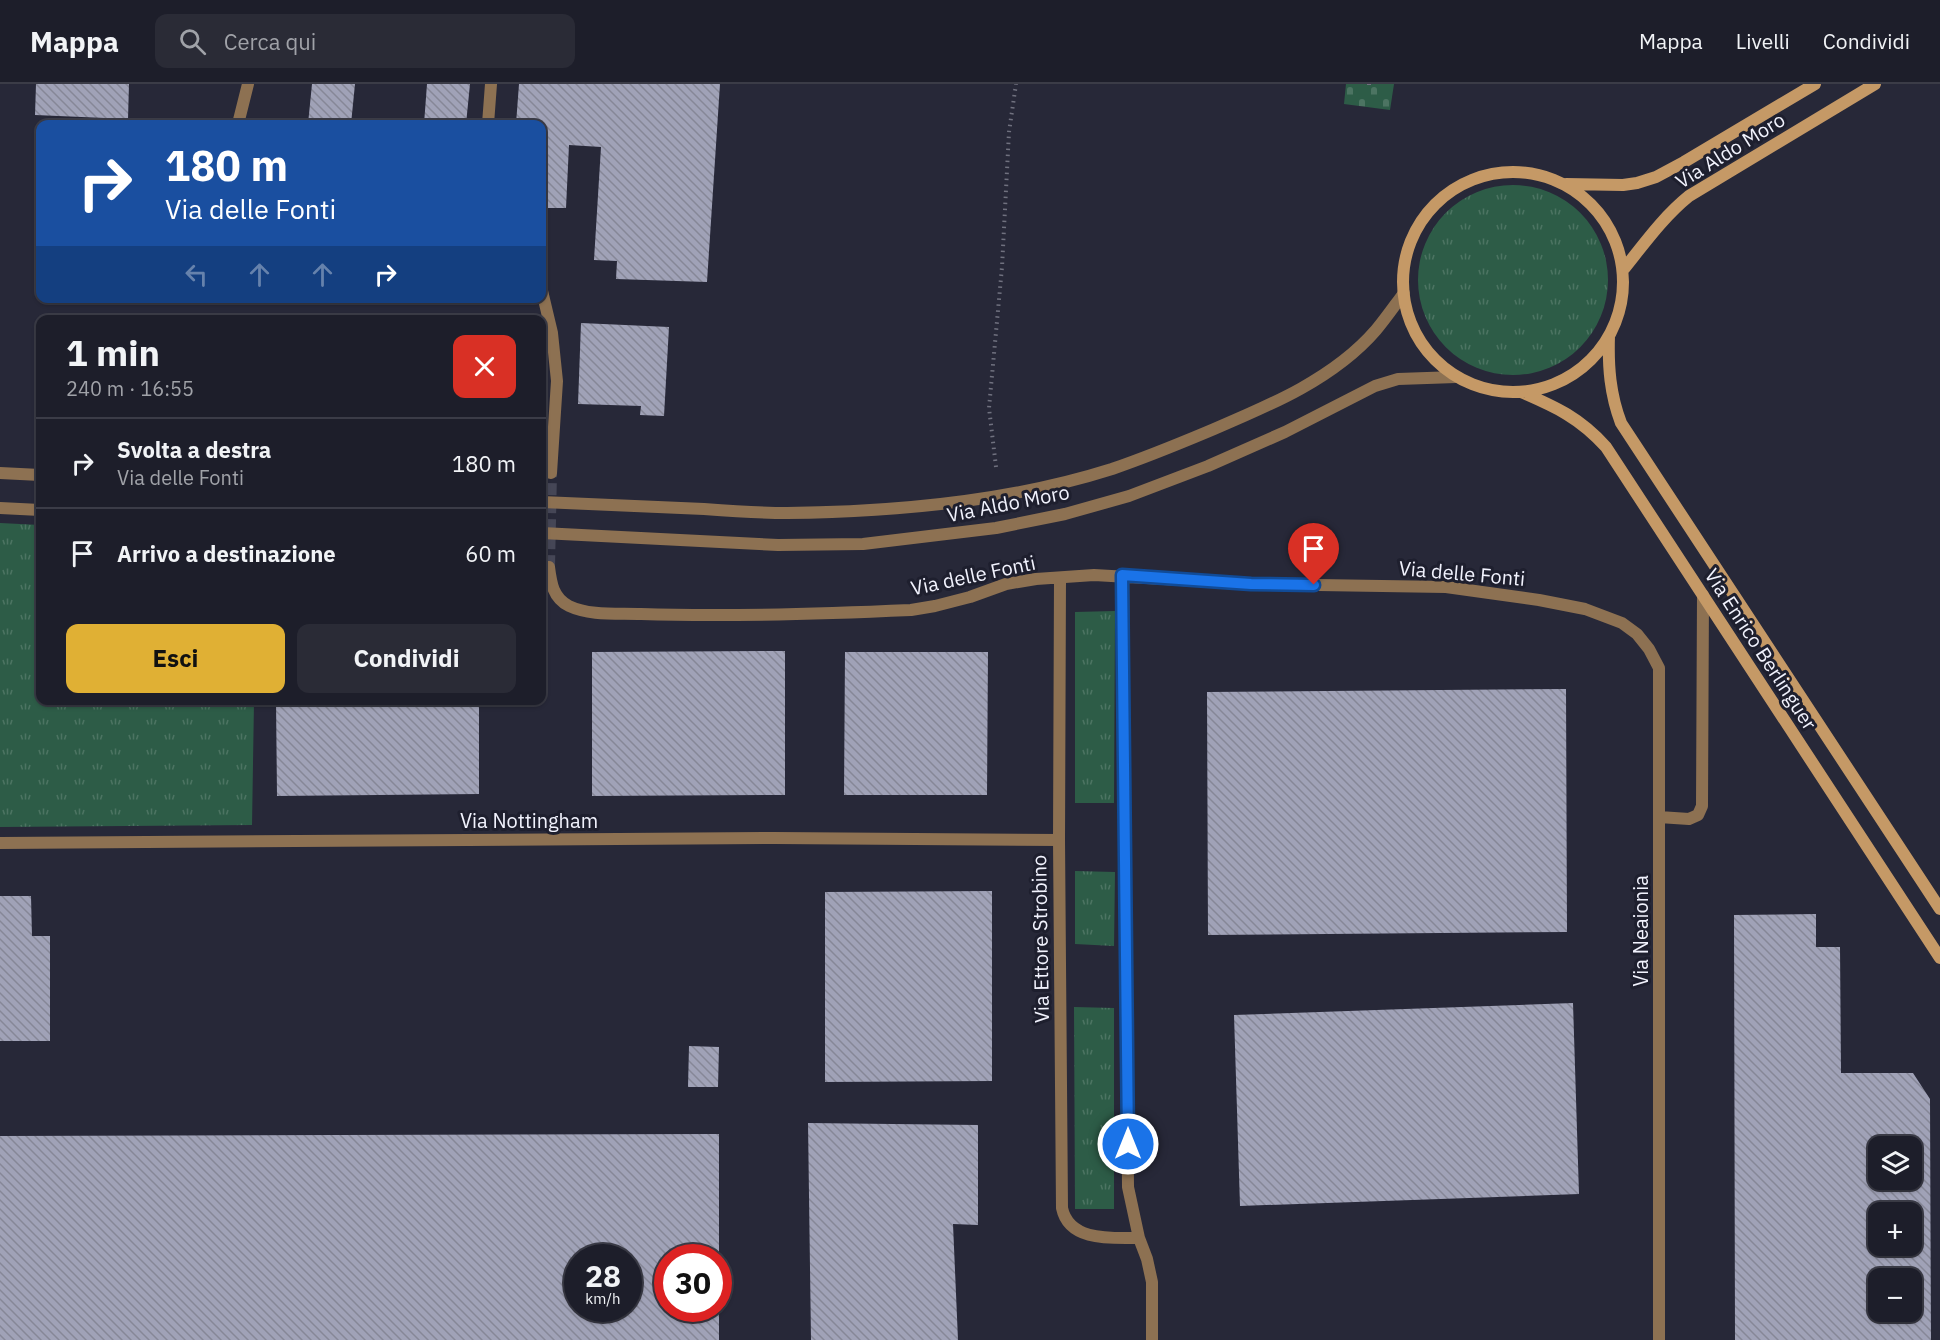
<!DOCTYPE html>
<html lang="it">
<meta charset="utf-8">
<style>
body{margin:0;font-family:"IBM Plex Sans",sans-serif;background:#2a2b36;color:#f1f3f6;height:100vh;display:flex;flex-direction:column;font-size:22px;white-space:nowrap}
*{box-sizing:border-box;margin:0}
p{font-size:20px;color:#a0a2a8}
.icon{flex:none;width:33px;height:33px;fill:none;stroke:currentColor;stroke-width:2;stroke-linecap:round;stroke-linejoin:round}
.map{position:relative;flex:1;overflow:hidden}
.sheet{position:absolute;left:36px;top:231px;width:510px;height:390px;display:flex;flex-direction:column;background:#1d1e2a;border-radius:12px;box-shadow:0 2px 4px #0004,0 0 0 2px #3b3c47}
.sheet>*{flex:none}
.guide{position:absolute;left:36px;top:36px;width:510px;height:183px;border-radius:12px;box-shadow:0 2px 4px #0004,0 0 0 2px #3b3c47;background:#1a4fa0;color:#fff;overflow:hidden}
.fabs{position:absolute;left:1868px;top:1052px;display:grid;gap:12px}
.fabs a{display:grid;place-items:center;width:54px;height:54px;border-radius:12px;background:#1d1e2a;box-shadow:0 2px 4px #0004,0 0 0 2px #3b3c47;font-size:30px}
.speed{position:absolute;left:564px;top:1160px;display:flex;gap:12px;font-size:30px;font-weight:700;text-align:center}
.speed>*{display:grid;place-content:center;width:78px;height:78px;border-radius:50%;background:#1d1e2a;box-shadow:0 2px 4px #0004,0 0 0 2px #3b3c47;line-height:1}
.speed small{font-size:15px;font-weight:400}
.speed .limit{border:9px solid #d22;background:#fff;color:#111}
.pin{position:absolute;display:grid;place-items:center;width:51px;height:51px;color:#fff;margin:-62px -26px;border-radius:50% 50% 50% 0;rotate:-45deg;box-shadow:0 0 6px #0007}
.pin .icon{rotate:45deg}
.me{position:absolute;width:66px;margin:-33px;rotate:0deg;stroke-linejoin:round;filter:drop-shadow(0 0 4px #0008)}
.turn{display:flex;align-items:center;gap:21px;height:126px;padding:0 30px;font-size:27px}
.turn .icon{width:78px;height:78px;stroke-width:2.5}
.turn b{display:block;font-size:42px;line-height:51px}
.lanes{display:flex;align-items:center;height:57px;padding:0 30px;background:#0003;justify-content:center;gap:30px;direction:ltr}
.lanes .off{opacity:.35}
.round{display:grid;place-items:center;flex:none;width:63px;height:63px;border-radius:12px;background:#2a2b36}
.head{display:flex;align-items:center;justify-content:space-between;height:102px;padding:0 30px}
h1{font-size:36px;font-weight:700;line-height:45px}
.primary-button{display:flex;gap:12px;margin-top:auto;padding:12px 30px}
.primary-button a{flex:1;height:69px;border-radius:12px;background:#e0b034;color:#111;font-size:24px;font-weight:700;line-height:69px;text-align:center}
.primary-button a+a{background:#2a2b36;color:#f1f3f6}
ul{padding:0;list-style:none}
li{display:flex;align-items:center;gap:18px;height:90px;padding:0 30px;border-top:2px solid #3b3c47}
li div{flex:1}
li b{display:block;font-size:22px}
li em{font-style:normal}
header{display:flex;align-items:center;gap:36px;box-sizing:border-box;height:84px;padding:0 30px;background:#1d1e2a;border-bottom:2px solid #3b3c47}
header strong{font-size:28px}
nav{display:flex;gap:33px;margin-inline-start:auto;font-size:21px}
.search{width:420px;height:54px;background:#2a2b36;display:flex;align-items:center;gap:15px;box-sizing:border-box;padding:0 21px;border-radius:12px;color:#a0a2a8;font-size:22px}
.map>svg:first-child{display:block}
.grass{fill:url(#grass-tufts)}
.cemetery{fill:url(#cemetery-stones)}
.building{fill:url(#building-back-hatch);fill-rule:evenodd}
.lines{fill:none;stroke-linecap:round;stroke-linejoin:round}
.minor-tunnel{stroke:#454656;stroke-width:12;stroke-dasharray:12 6;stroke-linecap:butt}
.path{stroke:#70717f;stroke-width:4;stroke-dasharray:1.5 4.5;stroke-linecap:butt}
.minor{stroke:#8d7152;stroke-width:12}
.tertiary{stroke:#8d7152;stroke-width:12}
.secondary{stroke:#c59966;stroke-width:12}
.route-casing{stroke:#114b97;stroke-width:15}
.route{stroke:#1a73e8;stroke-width:10}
.labels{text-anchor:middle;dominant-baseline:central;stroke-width:6;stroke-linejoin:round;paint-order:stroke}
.street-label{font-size:20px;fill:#f1f2fd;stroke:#1e1f2e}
</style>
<header>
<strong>Mappa</strong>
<div class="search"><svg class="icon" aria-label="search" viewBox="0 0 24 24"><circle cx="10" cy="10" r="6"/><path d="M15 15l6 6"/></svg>Cerca qui</div>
<nav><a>Mappa</a><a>Livelli</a><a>Condividi</a></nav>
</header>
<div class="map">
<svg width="1940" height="1256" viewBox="0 0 1940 1256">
<defs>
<pattern id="grass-tufts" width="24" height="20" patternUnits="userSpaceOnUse" patternTransform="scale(1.5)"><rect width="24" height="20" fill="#2d5c47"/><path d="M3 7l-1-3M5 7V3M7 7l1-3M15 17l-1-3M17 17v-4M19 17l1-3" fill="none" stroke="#4c7462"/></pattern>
<pattern id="cemetery-stones" width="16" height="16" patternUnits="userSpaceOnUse" patternTransform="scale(1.5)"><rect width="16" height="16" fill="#2d5c47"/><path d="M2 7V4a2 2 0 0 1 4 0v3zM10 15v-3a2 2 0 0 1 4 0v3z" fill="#4c7462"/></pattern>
<pattern id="building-back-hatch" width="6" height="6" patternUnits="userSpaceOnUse" patternTransform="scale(1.5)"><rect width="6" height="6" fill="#a0a2b7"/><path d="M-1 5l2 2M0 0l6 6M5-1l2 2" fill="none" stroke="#868797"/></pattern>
</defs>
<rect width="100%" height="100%" fill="#272838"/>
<path class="grass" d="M1418 196a95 95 0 1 1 190 0a95 95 0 1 1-190 0Z
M 0,439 L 40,441 L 40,616 L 254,617 L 252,741 L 0,743 Z
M 1115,527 L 1114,719 L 1075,719 L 1075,528 Z
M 1075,787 L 1115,788 L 1114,862 L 1075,860 Z
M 1074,923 L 1114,924 L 1114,1125 L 1075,1125 Z"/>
<path class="cemetery" d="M 1346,0 L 1394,0 L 1390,26 L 1344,20 Z"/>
<path class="building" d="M 36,0 L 129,0 L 128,35 L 35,31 Z
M 312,0 L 355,0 L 351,40 L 308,40 Z
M 427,0 L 470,0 L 466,40 L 424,40 Z
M 519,0 L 720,0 L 707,198 L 616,195 L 617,177 L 594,176 L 601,63 L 569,61 L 566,124 L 543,124 L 542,40 L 516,40 Z
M 581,239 L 669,243 L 664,332 L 640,331 L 641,322 L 578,320 Z
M 785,567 L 785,711 L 592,712 L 592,568 Z
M 845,568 L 988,568 L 987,711 L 844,711 Z
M 1566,605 L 1567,848 L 1208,851 L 1207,608 Z
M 276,616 L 479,616 L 479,710 L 277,712 Z
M 992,807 L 992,997 L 825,998 L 825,808 Z
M 0,812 L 31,812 L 32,852 L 50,852 L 50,957 L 0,957 Z
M 1816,830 L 1816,863 L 1840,863 L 1841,989 L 1913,989 L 1930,1015 L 1931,1256 L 1735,1256 L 1734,831 ZM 1878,1062 L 1911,1062 L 1911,1095 L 1878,1095 ZM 1878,1128 L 1911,1128 L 1911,1161 L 1878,1161 ZM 1878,1194 L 1911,1194 L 1911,1227 L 1878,1227 Z
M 1573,919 L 1579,1110 L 1240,1122 L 1234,931 Z
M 689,962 L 719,963 L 718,1003 L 688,1003 Z
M 808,1039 L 978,1041 L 978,1141 L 953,1140 L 958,1256 L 811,1256 Z
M 719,1050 L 719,1173 L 668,1173 L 668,1224 L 719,1224 L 719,1256 L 0,1256 L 0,1052 ZM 578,1173 L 628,1173 L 628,1224 L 578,1224 Z"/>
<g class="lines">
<path class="minor-tunnel" d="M 549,483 L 551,389"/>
<path class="path" d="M 1369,1 L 1369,0
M 996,383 L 989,324 L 1002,183 L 1009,48 L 1016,0"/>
<path class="minor" d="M 238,40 L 248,0
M 488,40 L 491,0
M 542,207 L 552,249 L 557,297 L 551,389
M 549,483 C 551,499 553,514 569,522 C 590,532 618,529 641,530 C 731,533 821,530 911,526 L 935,522 L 970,513 L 1006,500 L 1036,495 L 1094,491 L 1251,500 L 1446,503 L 1539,516 L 1585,525 L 1622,539 L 1637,550 L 1649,565 L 1659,584 L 1659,1256
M 1123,491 L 1128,1103 L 1139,1154 L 1147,1175 L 1152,1198 L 1152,1256
M 1060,494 L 1059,756 L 1062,1124 C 1069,1158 1112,1154 1139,1154
M 1659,733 L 1689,735 L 1698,731 L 1702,722 L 1703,511
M 0,759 L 775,754 L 1059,756"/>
<path class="tertiary" d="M 0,389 L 40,391
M 542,418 C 596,420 650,423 704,425 C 731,427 759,429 787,429 C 896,428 1008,418 1112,385 C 1144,374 1176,361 1207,348 C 1266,323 1333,296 1376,246 C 1386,234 1395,221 1404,209
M 0,424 L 40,426
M 542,449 L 778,461 L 863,460 L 996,444 L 1065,430 L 1129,412 L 1208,382 L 1285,348 L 1375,302 L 1398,295 L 1456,293"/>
<path class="secondary" d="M1403 198a110 110 0 1 1 220 0a110 110 0 1 1-220 0Z
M 1566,100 L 1623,101 L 1637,99 L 1656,93 L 1684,78 L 1815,0
M 1623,186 C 1644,160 1663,133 1689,112 L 1875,0
M 1609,252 C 1608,283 1610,310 1621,339 L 1940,825
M 1521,308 C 1556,323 1580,334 1606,363 L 1940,874"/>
</g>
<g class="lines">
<defs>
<path id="route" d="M 1128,1060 L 1122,491 L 1251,500 L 1314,501"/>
</defs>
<use href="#route" class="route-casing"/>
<use href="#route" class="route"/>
</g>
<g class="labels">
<g class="street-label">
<text transform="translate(1730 66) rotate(-32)">Via Aldo Moro</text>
<text transform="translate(1008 419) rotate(-11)">Via Aldo Moro</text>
<text transform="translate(1462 489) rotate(5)">Via delle Fonti</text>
<text transform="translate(973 491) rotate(-12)">Via delle Fonti</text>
<text transform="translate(1761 565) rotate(57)">Via Enrico Berlinguer</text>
<text x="529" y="736">Via Nottingham</text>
<text transform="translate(1640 847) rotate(-90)">Via Neaionia</text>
<text transform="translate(1040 855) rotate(-91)">Via Ettore Strobino</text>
</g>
</g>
</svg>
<div class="fabs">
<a><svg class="icon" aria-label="layers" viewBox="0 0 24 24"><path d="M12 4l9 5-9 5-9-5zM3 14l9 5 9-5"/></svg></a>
<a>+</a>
<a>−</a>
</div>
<div class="speed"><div>28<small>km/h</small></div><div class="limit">30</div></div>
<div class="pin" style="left:1314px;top:501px;background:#d93025"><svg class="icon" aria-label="arrive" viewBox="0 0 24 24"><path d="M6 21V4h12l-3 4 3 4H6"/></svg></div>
<svg class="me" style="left:1128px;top:1060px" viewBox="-20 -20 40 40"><circle r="17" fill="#1a73e8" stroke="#fff" stroke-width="3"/><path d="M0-11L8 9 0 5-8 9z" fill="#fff"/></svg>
<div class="guide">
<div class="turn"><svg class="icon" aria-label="right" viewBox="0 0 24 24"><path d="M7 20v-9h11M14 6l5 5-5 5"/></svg><div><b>180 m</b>Via delle Fonti</div></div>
<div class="lanes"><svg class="icon off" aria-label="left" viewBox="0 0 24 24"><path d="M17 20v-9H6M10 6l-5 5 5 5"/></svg><svg class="icon off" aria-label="ahead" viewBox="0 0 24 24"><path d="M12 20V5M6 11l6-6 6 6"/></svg><svg class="icon off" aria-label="ahead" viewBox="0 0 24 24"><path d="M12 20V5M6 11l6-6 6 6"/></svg><svg class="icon" aria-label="right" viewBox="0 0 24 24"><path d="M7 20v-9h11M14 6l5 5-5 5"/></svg></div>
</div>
<section class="sheet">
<div class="head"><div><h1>1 min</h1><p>240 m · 16:55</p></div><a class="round" style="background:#d93025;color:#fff"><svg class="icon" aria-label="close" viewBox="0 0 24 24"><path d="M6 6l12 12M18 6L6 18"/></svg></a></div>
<ul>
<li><svg class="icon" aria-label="right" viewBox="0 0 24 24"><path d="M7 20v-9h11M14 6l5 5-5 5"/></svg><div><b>Svolta a destra</b><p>Via delle Fonti</p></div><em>180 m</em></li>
<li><svg class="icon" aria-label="arrive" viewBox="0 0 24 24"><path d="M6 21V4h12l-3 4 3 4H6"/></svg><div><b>Arrivo a destinazione</b></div><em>60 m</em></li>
</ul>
<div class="primary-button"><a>Esci</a><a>Condividi</a></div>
</section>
</div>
